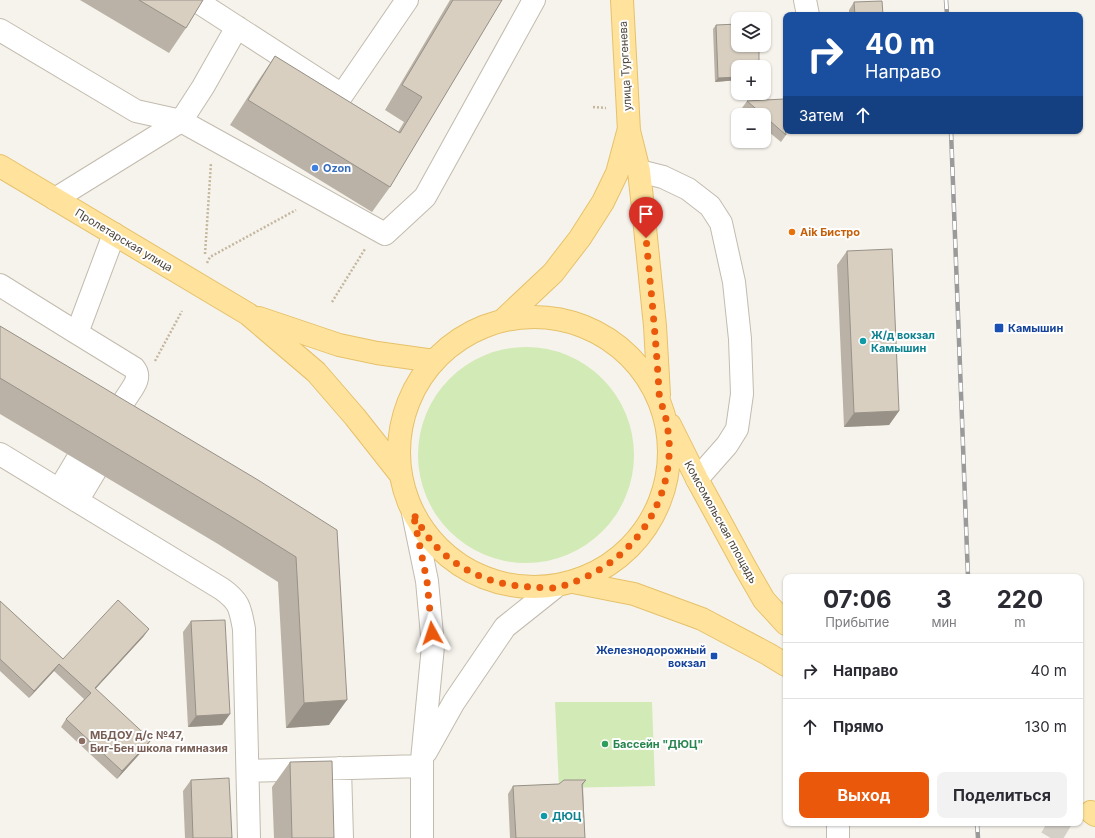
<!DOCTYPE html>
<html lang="ru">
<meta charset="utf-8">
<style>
body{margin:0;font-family:Inter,sans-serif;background:#f2f2f3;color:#2b2b33;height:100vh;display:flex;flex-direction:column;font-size:15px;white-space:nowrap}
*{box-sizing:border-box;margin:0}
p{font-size:13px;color:#7c7c81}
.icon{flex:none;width:22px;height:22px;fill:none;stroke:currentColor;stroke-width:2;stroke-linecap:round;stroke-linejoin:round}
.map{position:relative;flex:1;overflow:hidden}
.sheet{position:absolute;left:783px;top:574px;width:300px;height:252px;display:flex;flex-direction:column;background:#fff;border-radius:8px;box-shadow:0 1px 3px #0004}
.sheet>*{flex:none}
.banner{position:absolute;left:783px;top:12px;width:300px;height:122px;border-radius:8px;box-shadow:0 1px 3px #0004;background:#1a4fa0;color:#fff;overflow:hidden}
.controls{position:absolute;left:731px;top:12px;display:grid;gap:8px}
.controls a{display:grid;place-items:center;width:40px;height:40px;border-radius:8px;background:#fff;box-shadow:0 1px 3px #0004;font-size:20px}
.pin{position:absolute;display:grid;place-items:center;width:34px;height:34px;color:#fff;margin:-41px -17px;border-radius:50% 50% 50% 0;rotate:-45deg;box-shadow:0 0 4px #0007}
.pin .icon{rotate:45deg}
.me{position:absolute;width:44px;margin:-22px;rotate:355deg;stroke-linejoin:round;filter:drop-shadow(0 0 3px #0008)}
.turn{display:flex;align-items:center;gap:14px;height:84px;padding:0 16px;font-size:18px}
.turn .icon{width:52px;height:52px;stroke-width:2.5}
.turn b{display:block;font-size:28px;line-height:34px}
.then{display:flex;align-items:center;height:38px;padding:0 16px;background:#0003;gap:8px;font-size:15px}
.eta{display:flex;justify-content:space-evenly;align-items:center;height:68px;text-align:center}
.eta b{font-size:24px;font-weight:700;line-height:28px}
.primary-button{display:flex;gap:8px;margin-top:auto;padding:8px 16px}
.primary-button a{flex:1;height:46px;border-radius:8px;background:#ea580c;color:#fff;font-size:16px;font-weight:700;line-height:46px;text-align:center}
.primary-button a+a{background:#f2f2f3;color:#2b2b33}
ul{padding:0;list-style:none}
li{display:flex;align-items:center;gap:12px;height:56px;padding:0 16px;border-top:1px solid #e1e1e2}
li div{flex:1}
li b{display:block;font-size:15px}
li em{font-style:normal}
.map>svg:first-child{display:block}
.green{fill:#d2eab5}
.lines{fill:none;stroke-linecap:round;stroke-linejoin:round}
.major-tunnel{stroke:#d4d0c8;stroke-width:22;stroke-dasharray:22 11;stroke-linecap:butt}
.minor-casing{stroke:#c2bbae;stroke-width:24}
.major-casing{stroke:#e6c16a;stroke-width:24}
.path{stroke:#c4b79f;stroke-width:2.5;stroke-dasharray:2 2;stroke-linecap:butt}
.minor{stroke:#fff;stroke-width:22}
.major{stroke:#ffe39c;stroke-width:22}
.rail-casing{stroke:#9a9a9a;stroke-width:4.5}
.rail{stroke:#fff;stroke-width:3;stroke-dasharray:9;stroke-linecap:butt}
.wall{fill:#bab2a6}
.shaded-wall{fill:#979187}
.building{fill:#d8cfc1;stroke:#979187}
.route{stroke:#ea580c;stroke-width:7;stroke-dasharray:0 12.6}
.shop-dot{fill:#3f7fe0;stroke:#fff;stroke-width:1.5}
.food-dot{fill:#e8710a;stroke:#fff;stroke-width:1.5}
.transit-dot{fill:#1a4fb4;stroke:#fff;stroke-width:1.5}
.culture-dot{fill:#0f9aa8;stroke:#fff;stroke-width:1.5}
.education-dot{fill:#8d6e63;stroke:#fff;stroke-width:1.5}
.leisure-dot{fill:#2e9e5b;stroke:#fff;stroke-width:1.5}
.labels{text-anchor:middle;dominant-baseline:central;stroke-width:4;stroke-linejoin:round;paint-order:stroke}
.street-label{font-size:11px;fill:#4b4439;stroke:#fff}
.shop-label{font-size:11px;font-weight:bold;fill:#366cbe;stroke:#fff;text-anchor:start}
.food-label{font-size:11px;font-weight:bold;fill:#c56008;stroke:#fff;text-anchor:start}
.transit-label{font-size:11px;font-weight:bold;fill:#164399;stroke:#fff;text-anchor:start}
.culture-label{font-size:11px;font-weight:bold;fill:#0d838f;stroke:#fff;text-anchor:start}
.education-label{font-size:11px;font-weight:bold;fill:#785e54;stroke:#fff;text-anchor:start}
.leisure-label{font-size:11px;font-weight:bold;fill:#27864d;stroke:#fff;text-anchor:start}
</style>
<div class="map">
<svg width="1095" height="838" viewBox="0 0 1095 838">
<rect width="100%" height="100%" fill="#f6f3ec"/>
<path class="green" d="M418 455a108 108 0 1 1 216 0a108 108 0 1 1-216 0Z
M 555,702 L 652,702 L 655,786 L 559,788 Z"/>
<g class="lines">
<path class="major-tunnel" d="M 1047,823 L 1072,838"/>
<defs>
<path id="minor" d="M 195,0 L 342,95 L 407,0
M 805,0 L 808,15
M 0,30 L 136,111 L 181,121 L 203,87 L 237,27
M 639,171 L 663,177 L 688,189 L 710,206 L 721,223 L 734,282 L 740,339 L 742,394 L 737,429 L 727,445 L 697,479
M 55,199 L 181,121 L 385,234 L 425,197 L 534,0
M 0,285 L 77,333 L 114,234
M 77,333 L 134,368 C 145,381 124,395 121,408 C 119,415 119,423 118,430
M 0,454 L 222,589 C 240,602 240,608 244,629 L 249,838
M 59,490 L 77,460
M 77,501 L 95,471
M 413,513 L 427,581 L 433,646 L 422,760 L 422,838
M 426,752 L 454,702 L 505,627 L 554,588
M 340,768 L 342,838
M 248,771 L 422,766
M 838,823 L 838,838"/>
<path id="major" d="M 622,0 L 629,131 L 639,171 L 643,208 L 655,326 L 659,395
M 0,166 L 248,314 L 316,372 L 355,417 L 400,474
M399 452a135 135 0 1 1 270 0a135 135 0 1 1-270 0Z
M 259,318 L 339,345 L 377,353 L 434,361
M 502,321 L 553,273 L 580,238 L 603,202 L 617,173 L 628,132
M 670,425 L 697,479 L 745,567 L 764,600 L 786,624
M 573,582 L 634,594 L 702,619 L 768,654 L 786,665
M 1091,812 L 1095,815"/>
</defs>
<use href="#minor" class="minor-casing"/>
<use href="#major" class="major-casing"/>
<path class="path" d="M 593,107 L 606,108
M 205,254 L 211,163
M 207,263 L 210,257 L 296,210
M 332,302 L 365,249
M 155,361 L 182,311
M 902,577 L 916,576"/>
<use href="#minor" class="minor"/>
<use href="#major" class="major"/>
<defs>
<path id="rail" d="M 946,0 L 947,15
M 951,131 L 968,577
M 977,823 L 978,838"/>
</defs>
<use href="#rail" class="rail-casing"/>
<use href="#rail" class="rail"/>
</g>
<path class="wall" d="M 80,0 L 203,0 L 186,28 L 169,53 Z
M 450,0 L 502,0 L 390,187 L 372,212 L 230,125 L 258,81 L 275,56 L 398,132 L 404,122 L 385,110 Z
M 854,2 L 883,15 L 849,15 L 849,10 Z
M 716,25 L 738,67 L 738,80 L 715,82 L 713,29 Z
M 784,99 L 786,135 L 781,142 L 764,128 L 764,115 L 750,115 L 742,108 L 747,101 Z
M 847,251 L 899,411 L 889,425 L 844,427 L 837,265 Z
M 0,326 L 337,530 L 329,725 L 286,728 L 278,582 L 218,544 L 0,414 Z
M 0,601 L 63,659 L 144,636 L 95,689 L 151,740 L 145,748 L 117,779 L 61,727 L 66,719 L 84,699 L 54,671 L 29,698 L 0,671 Z
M 191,621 L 230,714 L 222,725 L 188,727 L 183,632 Z
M 290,762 L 334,838 L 274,838 L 272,787 Z
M 191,780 L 232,838 L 185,838 L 183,791 Z
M 586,780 L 583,785 L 585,838 L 510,838 L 508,794 L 513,786 L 559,784 Z"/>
<path class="shaded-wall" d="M 738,77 L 738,80 L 715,82 L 718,78 Z
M 899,411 L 889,425 L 844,427 L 854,413 Z
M 149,629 L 144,636 L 89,696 L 95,688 Z
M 59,664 L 54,671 L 29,698 L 34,691 Z
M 347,700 L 329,725 L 286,728 L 304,703 Z
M 230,714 L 222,725 L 188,727 L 196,716 Z
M 151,740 L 145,748 L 117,779 L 122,771 Z"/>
<path class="building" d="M 139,0 L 203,0 L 186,28 Z
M 453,0 L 502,0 L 390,187 L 248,100 L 275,56 L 400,133 L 422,97 L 402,85 Z
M 882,1 L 883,15 L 855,15 L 854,2 Z
M 738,24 L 738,45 L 759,45 L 759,67 L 738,67 L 738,77 L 718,78 L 716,25 Z
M 784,99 L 786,135 L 747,101 Z
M 892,249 L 899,411 L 854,413 L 847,251 Z
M 0,326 L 258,480 L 337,530 L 347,700 L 304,703 L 296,557 L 235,519 L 0,378 Z
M 118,600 L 149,629 L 95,688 L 151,740 L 122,771 L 66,719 L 91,693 L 59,664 L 34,691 L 0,659 L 0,601 L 63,659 Z
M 225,620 L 230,714 L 196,716 L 191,621 Z
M 332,761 L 334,838 L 292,838 L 290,762 Z
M 229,778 L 232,838 L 193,838 L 191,780 Z
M 564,780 L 586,780 L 582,784 L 585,838 L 516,838 L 513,786 L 559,784 Z"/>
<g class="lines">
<path class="route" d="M 432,633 L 427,581 L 413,513 C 417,520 421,527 426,534 C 451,569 493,587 536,587 C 541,588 548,588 554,588 C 572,585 596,573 611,562 C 650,533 672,487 669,439 C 668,431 667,422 665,415 C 663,407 659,399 659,391 C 656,340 651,289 646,238"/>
</g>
<circle class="shop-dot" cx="315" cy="168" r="4"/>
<circle class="food-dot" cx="792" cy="232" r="4"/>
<g class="transit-dot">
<rect x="994" y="323" width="10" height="10" rx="2"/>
<rect x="710" y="652" width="8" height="8" rx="2"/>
</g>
<g class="culture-dot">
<circle cx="863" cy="341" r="4"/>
<circle cx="544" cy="816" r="4"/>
</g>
<circle class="education-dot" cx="82" cy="741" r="4"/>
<circle class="leisure-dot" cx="605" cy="744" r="4"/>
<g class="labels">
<g class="street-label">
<text transform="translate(625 66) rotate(-93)">улица Тургенева</text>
<text transform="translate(124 240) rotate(31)">Пролетарская улица</text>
<text transform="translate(721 522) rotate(61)">Комсомольская площадь</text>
</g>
<g class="shop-label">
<text x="323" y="168">Ozon</text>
</g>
<g class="food-label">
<text x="800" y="232">Aik Бистро</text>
</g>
<g class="transit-label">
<text x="1008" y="328">Камышин</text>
<text x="706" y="650" text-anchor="end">Железнодорожный<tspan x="706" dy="13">вокзал</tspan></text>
</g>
<g class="culture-label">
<text x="871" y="335">Ж/д вокзал<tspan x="871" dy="13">Камышин</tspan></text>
<text x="552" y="816">ДЮЦ</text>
</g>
<g class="education-label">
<text x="90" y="735">МБДОУ д/с №47,<tspan x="90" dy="13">Биг-Бен школа гимназия</tspan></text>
</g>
<g class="leisure-label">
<text x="613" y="744">Бассейн "ДЮЦ"</text>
</g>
</g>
</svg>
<div class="controls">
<a><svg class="icon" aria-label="layers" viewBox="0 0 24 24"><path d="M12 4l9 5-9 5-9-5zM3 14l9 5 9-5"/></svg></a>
<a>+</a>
<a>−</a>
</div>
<div class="pin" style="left:646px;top:238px;background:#d93025"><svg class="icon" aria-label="arrive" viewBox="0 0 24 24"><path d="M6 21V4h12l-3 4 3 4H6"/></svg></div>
<svg class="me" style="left:432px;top:633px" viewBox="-20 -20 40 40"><path d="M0-17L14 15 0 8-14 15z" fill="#ea580c" stroke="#fff" stroke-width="4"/></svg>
<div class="banner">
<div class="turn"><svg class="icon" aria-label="right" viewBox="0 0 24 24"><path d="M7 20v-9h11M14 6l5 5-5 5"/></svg><div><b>40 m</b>Направо</div></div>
<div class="then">Затем<svg class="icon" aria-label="ahead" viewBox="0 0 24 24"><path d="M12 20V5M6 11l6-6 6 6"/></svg></div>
</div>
<section class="sheet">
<div class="eta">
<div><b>07:06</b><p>Прибытие</p></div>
<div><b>3</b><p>мин</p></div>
<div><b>220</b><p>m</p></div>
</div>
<ul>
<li><svg class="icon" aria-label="right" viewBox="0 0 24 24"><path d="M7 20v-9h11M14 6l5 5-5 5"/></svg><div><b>Направо</b></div><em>40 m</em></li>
<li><svg class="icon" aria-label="ahead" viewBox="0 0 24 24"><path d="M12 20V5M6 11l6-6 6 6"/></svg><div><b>Прямо</b></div><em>130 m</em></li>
</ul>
<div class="primary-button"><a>Выход</a><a>Поделиться</a></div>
</section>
</div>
